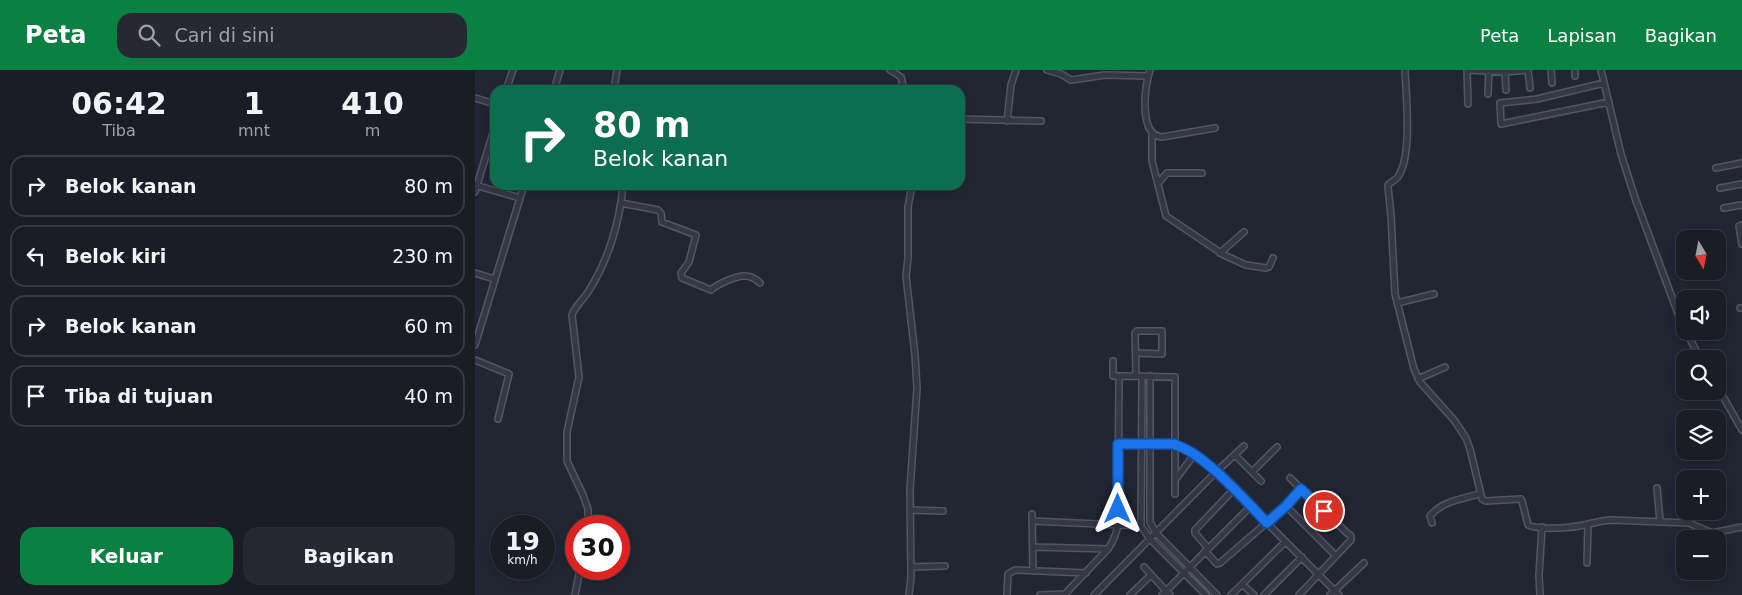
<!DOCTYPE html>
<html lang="id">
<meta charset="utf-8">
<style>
body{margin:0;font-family:"DejaVu Sans",sans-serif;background:#272932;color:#f1f3f6;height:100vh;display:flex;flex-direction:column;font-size:19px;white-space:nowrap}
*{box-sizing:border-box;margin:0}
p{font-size:16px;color:#9fa1a7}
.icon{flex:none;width:28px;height:28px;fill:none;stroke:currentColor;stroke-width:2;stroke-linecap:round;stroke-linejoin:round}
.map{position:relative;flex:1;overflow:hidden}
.side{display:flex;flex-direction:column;background:#1a1c26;width:475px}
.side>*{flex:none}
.hud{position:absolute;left:15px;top:15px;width:475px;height:105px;border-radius:15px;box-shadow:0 2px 12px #0003,0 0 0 1px #383a43;background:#0b6e4f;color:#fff;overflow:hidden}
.needle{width:32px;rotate:170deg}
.buttons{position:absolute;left:1201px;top:160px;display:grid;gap:10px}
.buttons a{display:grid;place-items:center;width:50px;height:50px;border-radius:10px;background:#1a1c26;box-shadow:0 2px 12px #0003,0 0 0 1px #383a43;font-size:25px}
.speed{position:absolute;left:15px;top:445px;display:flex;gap:10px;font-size:25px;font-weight:700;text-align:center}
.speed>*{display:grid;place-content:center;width:65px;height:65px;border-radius:50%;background:#1a1c26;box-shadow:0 2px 12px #0003,0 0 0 1px #383a43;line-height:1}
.speed small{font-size:12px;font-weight:400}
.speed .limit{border:8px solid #d22;background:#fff;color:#111}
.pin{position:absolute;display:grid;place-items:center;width:42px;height:42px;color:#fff;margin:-21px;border:2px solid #fff;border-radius:50%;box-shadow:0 1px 5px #0007}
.me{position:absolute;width:55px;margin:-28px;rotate:0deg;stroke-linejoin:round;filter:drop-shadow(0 0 4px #0008)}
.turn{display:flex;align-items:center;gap:18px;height:105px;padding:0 20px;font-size:22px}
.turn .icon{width:65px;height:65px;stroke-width:2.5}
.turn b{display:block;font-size:35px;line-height:42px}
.eta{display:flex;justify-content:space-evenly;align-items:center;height:85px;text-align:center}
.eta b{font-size:30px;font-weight:600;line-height:35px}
.action{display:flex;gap:10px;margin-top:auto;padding:10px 20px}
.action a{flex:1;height:58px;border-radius:15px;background:#0b8043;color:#fff;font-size:20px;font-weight:600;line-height:58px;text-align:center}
.action a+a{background:#272932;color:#f1f3f6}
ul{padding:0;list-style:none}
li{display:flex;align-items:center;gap:15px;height:62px;margin:0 10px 8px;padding:0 10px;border:2px solid #383a43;border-radius:15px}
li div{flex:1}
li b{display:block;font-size:19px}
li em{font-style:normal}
header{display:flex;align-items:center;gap:30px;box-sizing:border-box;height:70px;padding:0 25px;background:#0b8043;color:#fff}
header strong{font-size:24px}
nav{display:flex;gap:28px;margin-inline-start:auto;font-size:18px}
.search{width:350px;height:45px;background:#272932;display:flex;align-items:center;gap:12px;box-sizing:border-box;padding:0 18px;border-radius:15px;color:#9fa1a7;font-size:19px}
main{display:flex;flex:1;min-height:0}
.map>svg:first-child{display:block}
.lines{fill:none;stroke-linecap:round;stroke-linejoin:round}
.street-casing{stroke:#525562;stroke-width:8}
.street{stroke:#353844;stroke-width:5}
.route-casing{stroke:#114b97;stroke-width:12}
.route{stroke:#1a73e8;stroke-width:9}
</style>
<header>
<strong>Peta</strong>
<div class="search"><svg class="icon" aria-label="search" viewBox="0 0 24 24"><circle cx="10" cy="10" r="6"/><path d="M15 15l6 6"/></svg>Cari di sini</div>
<nav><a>Peta</a><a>Lapisan</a><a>Bagikan</a></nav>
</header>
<main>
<section class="side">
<div class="eta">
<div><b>06:42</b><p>Tiba</p></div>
<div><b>1</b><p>mnt</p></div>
<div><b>410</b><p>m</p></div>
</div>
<ul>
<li><svg class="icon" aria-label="right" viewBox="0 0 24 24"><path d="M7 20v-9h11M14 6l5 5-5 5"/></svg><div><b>Belok kanan</b></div><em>80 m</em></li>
<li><svg class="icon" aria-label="left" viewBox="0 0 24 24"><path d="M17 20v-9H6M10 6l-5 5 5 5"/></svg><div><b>Belok kiri</b></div><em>230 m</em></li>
<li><svg class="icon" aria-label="right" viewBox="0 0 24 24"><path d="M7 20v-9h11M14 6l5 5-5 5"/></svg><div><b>Belok kanan</b></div><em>60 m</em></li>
<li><svg class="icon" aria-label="arrive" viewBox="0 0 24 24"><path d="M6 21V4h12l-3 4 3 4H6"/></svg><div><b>Tiba di tujuan</b></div><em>40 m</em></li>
</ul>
<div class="action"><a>Keluar</a><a>Bagikan</a></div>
</section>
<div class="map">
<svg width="1267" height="525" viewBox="0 0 1267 525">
<rect width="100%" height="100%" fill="#222633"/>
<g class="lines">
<defs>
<path id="street" d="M 415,0 L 426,7 L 429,20
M 572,0 L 586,4 L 596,10 L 630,5 L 673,6
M 675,0 C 670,16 663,65 687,67 L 740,58
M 930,0 C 931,24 938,89 922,108 C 920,110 916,112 913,115 L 913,117 L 916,146 L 920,224 L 939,299 L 945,312 L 979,350 L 991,368 L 995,379 L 1007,429 L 1011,431 L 1046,429 L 1047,431 L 1053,455 C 1063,460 1092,458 1104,456 C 1115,454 1124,451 1135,450 L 1214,453 L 1237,463 L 1267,457
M 992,0 L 993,34
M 993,0 L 1030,2 L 1053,0
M 1053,0 L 1055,18
M 1076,0 L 1077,13
M 1100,0 L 1100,6
M 1126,0 L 1146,84 L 1160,128 L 1208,257 L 1226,289
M 1030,2 L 1031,20
M 1129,13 L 1062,29 L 1025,33 L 1026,54 L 1134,32
M 31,20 L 38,0
M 79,20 L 85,0
M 139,20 L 142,0
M 1013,24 L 1014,1
M 0,28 L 20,34
M 485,49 L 566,51
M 532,51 L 536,15 L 541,0
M 677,63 L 677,91 L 691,146 L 749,185 L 771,195 L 791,198 L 794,197 L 798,188
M 1241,98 L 1267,93
M 684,112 L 692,103 L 727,103
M 0,115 L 45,128
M 1245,118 L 1267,114
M 0,122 L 20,56
M 146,133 L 183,140 L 186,143 L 187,152 L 221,165 L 214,192 L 206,203 L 207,208 L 236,220 C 241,215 262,205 270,206 C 275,206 281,209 285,213
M 1249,138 L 1267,135
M 1267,155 L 1264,156 L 1267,174
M 745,183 L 769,162
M 0,203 L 19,209
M 922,233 L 959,224
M 1265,238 L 1267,238
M 0,275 L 49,115
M 661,283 L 687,284 L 687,261 L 662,261 L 660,263 L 661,306
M 0,290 L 34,304 L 23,349
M 638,291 L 638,306 L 644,306
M 667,306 L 666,456 L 675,469 L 731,525
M 675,306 L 675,452 L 681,463 L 742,525
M 943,309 L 970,297
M 1242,316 L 1267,360
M 643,374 L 700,374 L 700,375 L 714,380 L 741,402 L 769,376
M 760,385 L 786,411
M 777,402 L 802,377
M 815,408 L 872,463 L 876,466 L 876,470 L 824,525
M 700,410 L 719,385
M 1182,418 L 1185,451
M 811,436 L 861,486
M 435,440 L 468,441
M 557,444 L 558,501
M 557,451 L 666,456
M 957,453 L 955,446 C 967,431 987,429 1004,424
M 113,456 L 113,439 L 108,425 L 92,391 L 92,362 L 104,307 L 97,245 C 100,236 108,230 113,222 C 133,191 145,152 148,115
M 558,477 L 633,479
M 733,478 L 720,463 L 720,460 L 759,419
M 730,481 L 742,494 L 745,493 L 811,436 L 826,419
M 1112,493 L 1113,454
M 436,497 L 470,496
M 669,497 L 695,525
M 768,515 L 779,525
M 100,525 L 105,499
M 434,525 L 436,508 L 435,420 L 442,318 L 440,285 L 431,206 L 433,188 L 433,137 L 437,115
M 532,525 L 533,504 L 540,500 L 611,503
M 565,525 L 590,524
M 589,525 L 633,479 C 639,471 641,464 643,455 L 644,306 L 700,307 L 700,424
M 619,525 L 741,402 L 864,525
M 655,525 L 676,505
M 687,525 L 776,436
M 756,525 L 810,472
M 789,525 L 827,487
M 855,525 L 889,493
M 1065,525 L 1064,505 L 1067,457"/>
</defs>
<use href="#street" class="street-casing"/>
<use href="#street" class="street"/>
</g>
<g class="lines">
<defs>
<path id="route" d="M 643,439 L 643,374 L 700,374 L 700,375 C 727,381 772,432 792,453 L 811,436 L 826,419 L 849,441"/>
</defs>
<use href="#route" class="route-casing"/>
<use href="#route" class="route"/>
</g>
</svg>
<div class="buttons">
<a><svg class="needle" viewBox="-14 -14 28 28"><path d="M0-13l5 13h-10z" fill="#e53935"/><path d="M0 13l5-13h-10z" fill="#9fa1a7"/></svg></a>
<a><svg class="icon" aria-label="sound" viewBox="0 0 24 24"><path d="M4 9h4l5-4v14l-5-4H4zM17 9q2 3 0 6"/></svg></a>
<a><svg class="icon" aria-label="search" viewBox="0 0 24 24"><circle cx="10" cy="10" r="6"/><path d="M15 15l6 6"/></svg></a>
<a><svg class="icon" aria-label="layers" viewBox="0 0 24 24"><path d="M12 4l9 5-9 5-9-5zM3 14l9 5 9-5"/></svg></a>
<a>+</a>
<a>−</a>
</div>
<div class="speed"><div>19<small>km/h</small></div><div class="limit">30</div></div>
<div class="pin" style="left:849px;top:441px;background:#d93025"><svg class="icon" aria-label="arrive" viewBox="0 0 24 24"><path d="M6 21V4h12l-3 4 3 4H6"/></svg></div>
<svg class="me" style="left:643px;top:439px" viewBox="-20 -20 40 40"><path d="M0-17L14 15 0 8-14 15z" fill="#1a73e8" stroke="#fff" stroke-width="4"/></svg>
<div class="hud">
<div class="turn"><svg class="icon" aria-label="right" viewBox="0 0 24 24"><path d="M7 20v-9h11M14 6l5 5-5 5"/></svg><div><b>80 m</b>Belok kanan</div></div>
</div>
</div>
</main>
